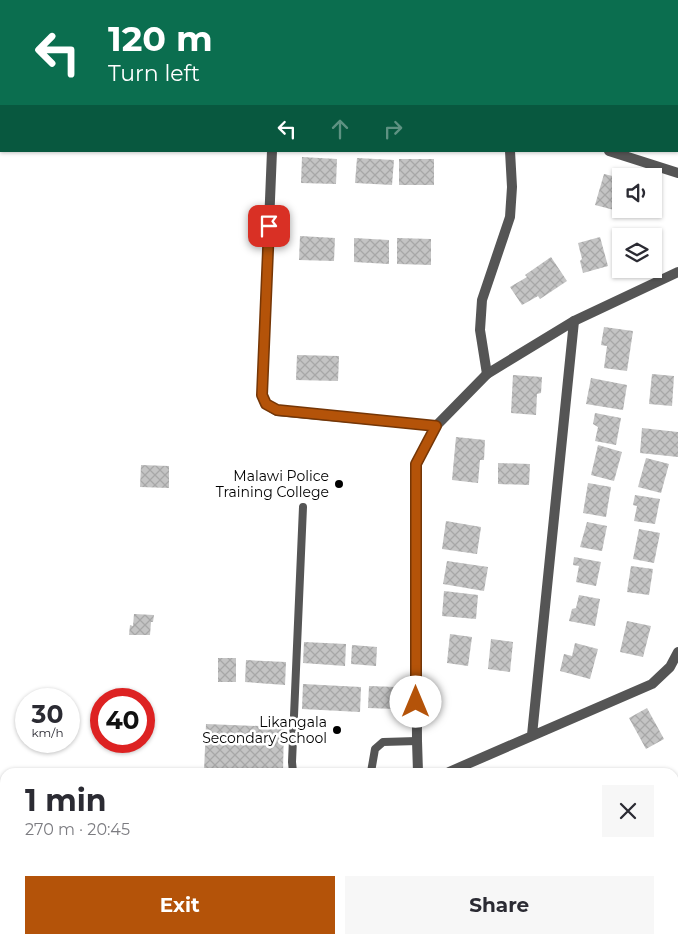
<!DOCTYPE html>
<meta charset="utf-8">
<style>
body{margin:0;font-family:Montserrat,sans-serif;background:#f7f7f7;color:#2b2b33;height:100vh;display:flex;flex-direction:column;font-size:19px;white-space:nowrap}
*{box-sizing:border-box;margin:0}
p{font-size:16px;color:#7c7c81}
.icon{flex:none;width:28px;height:28px;fill:none;stroke:currentColor;stroke-width:2;stroke-linecap:round;stroke-linejoin:round}
.map{position:relative;flex:1;overflow:hidden}
.drawer{position:absolute;left:0px;top:768px;width:679px;height:176px;display:flex;flex-direction:column;background:#fff;border-radius:15px 15px 0 0;box-shadow:0 1px 4px #0004}
.drawer>*{flex:none}
.guide{position:absolute;left:0px;top:0px;width:679px;height:152px;box-shadow:0 1px 4px #0004;background:#0b6e4f;color:#fff;overflow:hidden}
.fabs{position:absolute;left:612px;top:168px;display:grid;gap:10px}
.fabs a{display:grid;place-items:center;width:50px;height:50px;border-radius:0px;background:#fff;box-shadow:0 1px 4px #0004;font-size:25px}
.speed{position:absolute;left:15px;top:688px;display:flex;gap:10px;font-size:25px;font-weight:700;text-align:center}
.speed>*{display:grid;place-content:center;width:65px;height:65px;border-radius:50%;background:#fff;box-shadow:0 1px 4px #0004;line-height:1}
.speed small{font-size:12px;font-weight:400}
.speed .limit{border:8px solid #d22;background:#fff;color:#111}
.pin{position:absolute;display:grid;place-items:center;width:42px;height:42px;color:#fff;margin:-21px;border-radius:10px;box-shadow:0 2px 8px #0006}
.me{position:absolute;width:55px;margin:-28px;rotate:0deg;stroke-linejoin:round;filter:drop-shadow(0 0 4px #0008)}
.turn{display:flex;align-items:center;gap:18px;height:105px;padding:0 25px;font-size:22px}
.turn .icon{width:65px;height:65px;stroke-width:2.5}
.turn b{display:block;font-size:35px;line-height:42px}
.lanes{display:flex;align-items:center;height:48px;padding:0 25px;background:#0003;justify-content:center;gap:25px;direction:ltr}
.lanes .off{opacity:.35}
.round{display:grid;place-items:center;flex:none;width:52px;height:52px;border-radius:0px;background:#f7f7f7}
.headline{display:flex;align-items:center;justify-content:space-between;height:85px;padding:0 25px}
h1{font-size:30px;font-weight:700;line-height:38px}
.cta{display:flex;gap:10px;margin-top:auto;padding:10px 25px}
.cta a{flex:1;height:58px;border-radius:0px;background:#b45309;color:#fff;font-size:20px;font-weight:700;line-height:58px;text-align:center}
.cta a+a{background:#f7f7f7;color:#2b2b33}
.map>svg:first-child{display:block}
.building{fill:url(#building-cross-hatch)}
.lines{fill:none;stroke-linecap:round;stroke-linejoin:round}
.service{stroke:#555;stroke-width:8}
.minor{stroke:#555;stroke-width:10}
.tertiary{stroke:#555;stroke-width:10}
.route-casing{stroke:#753606;stroke-width:12}
.route{stroke:#b45309;stroke-width:9}
.poi-dot{fill:#000;stroke:#fff;stroke-width:2}
.labels{text-anchor:middle;dominant-baseline:central;stroke-width:5;stroke-linejoin:round;paint-order:stroke}
.poi-label{font-size:14px;fill:#000;stroke:#fff;text-anchor:end}
</style>
<div class="map">
<svg width="678" height="943" viewBox="0 0 678 943">
<defs>
<pattern id="building-cross-hatch" width="8" height="8" patternUnits="userSpaceOnUse" patternTransform="scale(1.25)"><rect width="8" height="8" fill="#c4c4c4"/><path d="M0 0l8 8M0 8l8-8" fill="none" stroke="#a7a7a7"/></pattern>
</defs>
<rect width="100%" height="100%" fill="#fff"/>
<path class="building" d="M 302,157 L 337,159 L 336,184 L 301,183 Z
M 357,158 L 394,160 L 392,185 L 355,183 Z
M 399,159 L 434,159 L 434,185 L 399,185 Z
M 604,174 L 621,178 L 621,199 L 618,211 L 595,205 Z
M 300,236 L 335,238 L 334,261 L 299,260 Z
M 600,237 L 608,266 L 583,273 L 580,261 L 582,259 L 578,243 Z
M 354,238 L 389,240 L 389,264 L 354,262 Z
M 397,238 L 431,239 L 431,265 L 397,264 Z
M 551,257 L 567,281 L 540,299 L 538,296 L 522,305 L 510,287 L 527,277 L 525,275 Z
M 604,327 L 633,331 L 627,371 L 604,368 L 607,346 L 601,345 Z
M 297,355 L 339,356 L 338,381 L 296,380 Z
M 652,374 L 674,376 L 672,406 L 649,404 Z
M 513,375 L 542,377 L 541,393 L 537,394 L 536,415 L 511,413 Z
M 591,378 L 627,385 L 623,410 L 586,404 Z
M 595,413 L 621,418 L 616,445 L 595,441 L 598,427 L 593,424 Z
M 642,428 L 678,432 L 678,457 L 640,453 Z
M 456,437 L 485,440 L 484,460 L 480,460 L 478,483 L 452,480 Z
M 598,445 L 622,452 L 614,481 L 591,475 Z
M 646,458 L 669,464 L 661,493 L 638,487 Z
M 498,463 L 530,464 L 529,485 L 498,484 Z
M 141,465 L 169,466 L 169,488 L 140,487 Z
M 588,483 L 611,487 L 606,517 L 583,513 Z
M 635,495 L 660,499 L 655,524 L 634,521 L 637,506 L 633,505 Z
M 446,521 L 481,527 L 477,554 L 442,549 Z
M 587,522 L 607,526 L 602,551 L 580,547 Z
M 639,529 L 660,533 L 654,563 L 633,559 Z
M 574,557 L 601,562 L 596,586 L 576,582 L 579,566 L 573,565 Z
M 447,561 L 488,567 L 484,591 L 443,584 Z
M 631,566 L 653,569 L 649,595 L 627,592 Z
M 444,591 L 478,595 L 476,619 L 442,616 Z
M 579,595 L 600,599 L 595,626 L 569,621 L 572,609 L 576,608 Z
M 134,614 L 154,615 L 153,622 L 151,622 L 150,635 L 129,635 L 130,625 L 133,626 Z
M 627,621 L 651,626 L 643,657 L 620,652 Z
M 450,634 L 472,637 L 468,666 L 447,663 Z
M 491,639 L 513,642 L 510,672 L 488,669 Z
M 304,642 L 346,644 L 345,666 L 303,663 Z
M 575,643 L 598,649 L 590,679 L 560,671 L 564,654 L 572,656 Z
M 352,645 L 377,647 L 376,666 L 351,664 Z
M 218,658 L 236,658 L 236,682 L 218,682 Z
M 246,660 L 286,662 L 285,685 L 245,682 Z
M 303,684 L 361,687 L 360,712 L 302,709 Z
M 369,686 L 396,687 L 395,709 L 368,708 Z
M 647,708 L 664,739 L 646,749 L 629,718 Z
M 206,724 L 284,727 L 283,772 L 204,772 Z"/>
<g class="lines">
<path class="service" d="M 293,772 L 292,762 L 303,507
M 371,772 L 375,749 L 383,742 L 417,741"/>
<path class="minor" d="M 437,0 L 438,1
M 279,1 L 279,0
M 272,151 L 262,395 L 266,404 L 277,411 L 436,426
M 609,151 L 678,173
M 487,374 L 480,330 L 482,300 L 510,217 L 512,187 L 510,151
M 532,735 L 574,321
M 449,772 L 652,684 L 670,667 L 678,652
M 674,790 L 678,784
M 674,917 L 678,911
M 549,939 L 554,943
M 654,943 L 657,939"/>
<path class="tertiary" d="M 418,772 L 417,741 L 416,464 L 436,426 L 487,374 L 574,321 L 678,272
M 463,939 L 465,943"/>
</g>
<g class="lines">
<defs>
<path id="route" d="M 269,226 L 262,395 L 266,404 L 277,410 L 436,426 L 416,464 L 416,702"/>
</defs>
<use href="#route" class="route-casing"/>
<use href="#route" class="route"/>
</g>
<g class="poi-dot">
<circle cx="339" cy="484" r="5"/>
<circle cx="337" cy="730" r="5"/>
</g>
<g class="labels">
<g class="poi-label">
<text x="329" y="476">Malawi Police<tspan x="329" dy="16">Training College</tspan></text>
<text x="327" y="722">Likangala<tspan x="327" dy="16">Secondary School</tspan></text>
</g>
</g>
</svg>
<div class="fabs">
<a><svg class="icon" aria-label="sound" viewBox="0 0 24 24"><path d="M4 9h4l5-4v14l-5-4H4zM17 9q2 3 0 6"/></svg></a>
<a><svg class="icon" aria-label="layers" viewBox="0 0 24 24"><path d="M12 4l9 5-9 5-9-5zM3 14l9 5 9-5"/></svg></a>
</div>
<div class="speed"><div>30<small>km/h</small></div><div class="limit">40</div></div>
<div class="pin" style="left:269px;top:226px;background:#d93025"><svg class="icon" aria-label="arrive" viewBox="0 0 24 24"><path d="M6 21V4h12l-3 4 3 4H6"/></svg></div>
<svg class="me" style="left:416px;top:702px" viewBox="-20 -20 40 40"><circle r="19" fill="#fff"/><path d="M0-13L10 11 0 6-10 11z" fill="#b45309"/></svg>
<div class="guide">
<div class="turn"><svg class="icon" aria-label="left" viewBox="0 0 24 24"><path d="M17 20v-9H6M10 6l-5 5 5 5"/></svg><div><b>120 m</b>Turn left</div></div>
<div class="lanes"><svg class="icon" aria-label="left" viewBox="0 0 24 24"><path d="M17 20v-9H6M10 6l-5 5 5 5"/></svg><svg class="icon off" aria-label="ahead" viewBox="0 0 24 24"><path d="M12 20V5M6 11l6-6 6 6"/></svg><svg class="icon off" aria-label="right" viewBox="0 0 24 24"><path d="M7 20v-9h11M14 6l5 5-5 5"/></svg></div>
</div>
<section class="drawer">
<div class="headline"><div><h1>1 min</h1><p>270 m · 20:45</p></div><a class="round"><svg class="icon" aria-label="close" viewBox="0 0 24 24"><path d="M6 6l12 12M18 6L6 18"/></svg></a></div>
<div class="cta"><a>Exit</a><a>Share</a></div>
</section>
</div>
